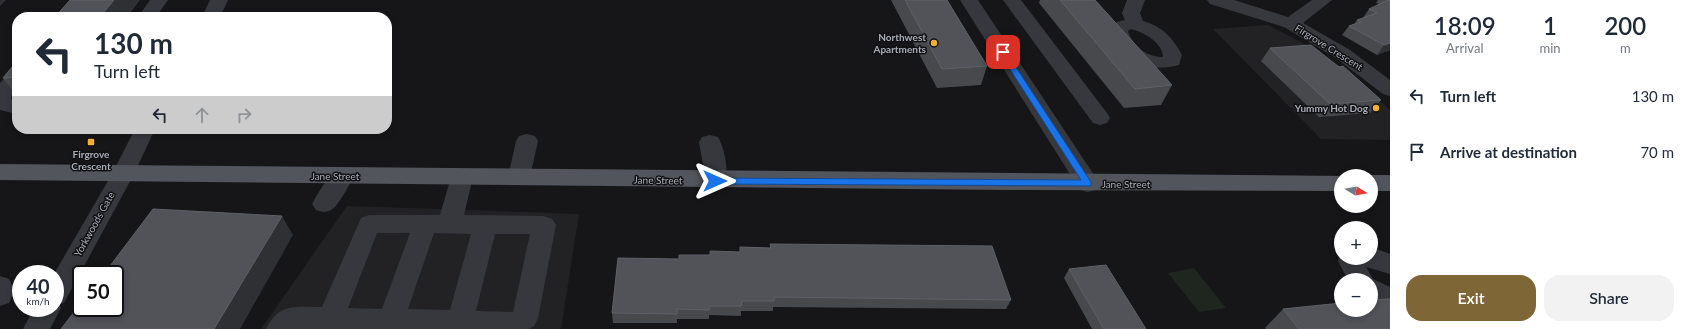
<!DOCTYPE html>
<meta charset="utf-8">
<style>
body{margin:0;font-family:Lato,sans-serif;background:#f2f2f3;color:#1f2937;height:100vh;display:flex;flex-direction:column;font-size:15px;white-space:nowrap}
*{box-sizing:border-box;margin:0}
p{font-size:13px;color:#747a83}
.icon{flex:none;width:22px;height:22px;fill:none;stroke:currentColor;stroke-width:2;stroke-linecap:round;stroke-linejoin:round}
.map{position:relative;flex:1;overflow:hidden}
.details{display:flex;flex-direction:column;background:#fff;width:300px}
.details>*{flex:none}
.guide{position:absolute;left:12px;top:12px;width:380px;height:122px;border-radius:16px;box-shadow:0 2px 6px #0003;background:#fff;color:#1f2937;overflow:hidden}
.needle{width:26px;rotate:101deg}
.buttons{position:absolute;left:1334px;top:169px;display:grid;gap:8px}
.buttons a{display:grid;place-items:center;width:44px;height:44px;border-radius:50%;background:#fff;box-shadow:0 2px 6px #0003;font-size:20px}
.speed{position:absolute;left:12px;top:265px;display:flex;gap:8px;font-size:20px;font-weight:700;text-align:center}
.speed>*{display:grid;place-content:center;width:52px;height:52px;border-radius:50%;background:#fff;box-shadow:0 2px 6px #0003;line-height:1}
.speed small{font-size:10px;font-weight:400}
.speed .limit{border:2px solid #111;border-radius:6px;background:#fff;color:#111}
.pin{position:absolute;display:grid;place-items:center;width:34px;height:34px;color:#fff;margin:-17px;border-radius:8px;box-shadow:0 2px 6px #0006}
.me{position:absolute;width:44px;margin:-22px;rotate:90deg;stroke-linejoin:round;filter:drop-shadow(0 0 3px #0008)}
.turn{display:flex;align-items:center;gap:14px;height:84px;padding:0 16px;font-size:18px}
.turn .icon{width:52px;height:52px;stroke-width:2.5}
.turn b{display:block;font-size:28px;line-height:34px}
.lanes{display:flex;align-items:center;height:38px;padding:0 16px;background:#0003;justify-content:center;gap:20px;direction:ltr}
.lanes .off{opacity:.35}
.eta{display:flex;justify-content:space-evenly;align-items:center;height:68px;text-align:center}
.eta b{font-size:24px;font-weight:600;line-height:28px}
.button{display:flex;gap:8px;margin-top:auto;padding:8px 16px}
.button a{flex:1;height:46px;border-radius:16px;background:#7e6636;color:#fff;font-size:16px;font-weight:600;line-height:46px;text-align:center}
.button a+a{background:#f2f2f3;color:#1f2937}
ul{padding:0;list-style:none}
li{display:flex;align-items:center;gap:12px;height:56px;padding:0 16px}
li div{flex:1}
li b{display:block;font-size:15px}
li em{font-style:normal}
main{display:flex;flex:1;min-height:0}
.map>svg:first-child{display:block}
.built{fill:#222225}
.green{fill:#1e261f}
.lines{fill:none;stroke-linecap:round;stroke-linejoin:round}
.minor{fill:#37383d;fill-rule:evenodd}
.major{fill:#53555c;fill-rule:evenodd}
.wall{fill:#47494d}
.shaded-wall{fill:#2f3033}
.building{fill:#525359;stroke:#5f6168}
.route{fill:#1a73e8;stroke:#114b97}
.poi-dot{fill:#f2b134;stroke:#111113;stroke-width:1.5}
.labels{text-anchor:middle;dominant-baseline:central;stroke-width:3;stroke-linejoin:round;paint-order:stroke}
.poi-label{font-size:10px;font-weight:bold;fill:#a8adb8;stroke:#111113;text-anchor:end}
.street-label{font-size:10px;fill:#a8adb8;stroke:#111113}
</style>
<main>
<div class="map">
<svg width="1390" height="329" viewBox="0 0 1390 329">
<rect width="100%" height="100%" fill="#161618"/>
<path class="built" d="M 1268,25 L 1303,43 L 1338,65 L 1390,110 L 1390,140 L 1321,139 L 1213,29 Z
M 347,206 L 579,214 L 561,329 L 261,329 Z"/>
<path class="green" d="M 1194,268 L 1226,308 L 1199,312 L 1168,273 Z"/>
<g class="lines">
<path class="minor" d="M 150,0 L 168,0 L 156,17 L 138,17 Z
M 210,0 L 228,0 L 220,17 L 202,17 Z
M 960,0 L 978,0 L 1096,178 L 1099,184 L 1096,190 L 1088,192 L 1080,190 Z
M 1003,0 L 1021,0 L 1107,113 L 1110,118 L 1107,123 L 1100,125 L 1093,123 Z
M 1127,0 L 1145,0 L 1140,13 L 1143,21 C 1162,26 1173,38 1182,55 L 1179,65 C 1146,73 1121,63 1109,30 L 1117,22 L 1125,20 L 1122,13 ZM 1131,29 C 1144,32 1163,43 1163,57 C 1147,57 1133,47 1128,31 Z
M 1207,0 L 1234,0 L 1288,17 L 1312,0 L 1332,0 L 1303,23 L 1350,50 L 1390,80 L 1390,96 L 1383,94 L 1336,58 L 1284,27 L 1210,4 Z
M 17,70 L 17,88 L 12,94 L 11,99 L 17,100 L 17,114 L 0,110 L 0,83 L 10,72 Z
M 135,129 L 155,129 L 134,174 L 64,303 L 59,304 L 61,308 L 50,329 L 23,329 L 34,308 L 55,308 L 54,274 L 112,174 Z
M 527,134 L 535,136 L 538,141 L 530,177 L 527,183 L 519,185 L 511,183 L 508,177 L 516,141 L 519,136 Z
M 710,135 L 718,137 C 725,149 730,174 723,187 L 715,189 L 707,187 L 704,181 L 705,176 L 699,142 L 702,137 Z
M 343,168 L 351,170 L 354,176 C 350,183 338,207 331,210 C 326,213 321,212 316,210 L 312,204 C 319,192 329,172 343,168 Z
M 462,169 L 470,171 L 473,177 L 464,215 L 544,216 L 552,219 L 556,225 L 538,318 L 534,326 L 529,329 L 266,329 C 279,302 296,307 322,307 L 361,218 L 369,215 L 440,215 L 451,177 L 454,171 ZM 377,233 L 410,233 L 382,309 L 348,308 ZM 434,233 L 471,234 L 450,310 L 408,309 ZM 495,234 L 530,234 L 513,312 L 476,311 Z
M 1371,247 L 1390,254 L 1390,274 L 1366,267 L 1373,279 L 1390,287 L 1390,309 L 1371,304 L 1371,280 L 1348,280 L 1338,261 L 1341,254 L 1341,258 L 1371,258 Z
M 0,276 L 9,279 C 14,288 14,293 9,303 L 0,306 Z"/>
<path class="major" d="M 0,164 L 1345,176 L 1341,176 L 1341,191 L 1006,190 L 0,180 Z
M 1371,175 L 1390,175 L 1390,191 L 1371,191 L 1371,176 L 1367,176 Z"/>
</g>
<path class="wall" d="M 891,0 L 947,0 L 987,66 L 981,85 L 937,88 Z
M 1040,0 L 1095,0 L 1172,85 L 1161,105 L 1124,108 L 1039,3 Z
M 1378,0 L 1390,0 L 1390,50 L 1377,55 L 1342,35 L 1349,26 L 1354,24 L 1357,20 L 1363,18 L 1369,9 L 1380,4 L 1376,3 Z
M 1270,48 L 1381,100 L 1370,113 L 1319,117 L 1261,61 Z
M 17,61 L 17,96 L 3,78 Z
M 770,244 L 1011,300 L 1006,309 L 773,307 L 773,311 L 741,311 L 741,316 L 709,315 L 709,319 L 677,319 L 677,323 L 613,323 L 612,313 L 679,259 L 740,252 L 740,247 L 770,248 Z
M 1069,269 L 1146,329 L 1092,329 L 1064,278 Z
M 1283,309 L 1390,329 L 1266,329 L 1265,328 Z"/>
<path class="shaded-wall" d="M 0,0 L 6,0 L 0,6 Z
M 114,0 L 140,0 L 127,17 L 100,17 Z
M 1390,43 L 1390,50 L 1377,55 L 1384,45 Z
M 282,216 L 293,235 L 240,329 L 214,329 Z"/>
<path class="building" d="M 70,0 L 114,0 L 100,17 L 55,17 Z
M 905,0 L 947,0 L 987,66 L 942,69 Z
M 1060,0 L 1095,0 L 1172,85 L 1135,89 Z
M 1388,0 L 1390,0 L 1390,43 L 1384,45 L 1349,26 L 1361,22 L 1357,20 L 1377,13 L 1369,9 Z
M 1311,45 L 1339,67 L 1343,66 L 1381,100 L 1330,104 L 1270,48 Z
M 17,61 L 17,77 L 3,78 Z
M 153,209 L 282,216 L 214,329 L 61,329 L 81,303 L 81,308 L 115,308 L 115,274 L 104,274 Z
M 770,244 L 992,246 L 1011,300 L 774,297 L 774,301 L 742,301 L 741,306 L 709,306 L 709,310 L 677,309 L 677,314 L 612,313 L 618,258 L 679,259 L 679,255 L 710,255 L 710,251 L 740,252 L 740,247 L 771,248 Z
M 1106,265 L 1146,329 L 1104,329 L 1069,269 Z
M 1390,299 L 1390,329 L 1299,329 L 1283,309 L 1341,303 L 1341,310 L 1371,310 L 1371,300 Z"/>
<path class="route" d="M 1000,51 L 1006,52 L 1091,182 L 1091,186 L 715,184 L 710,181 L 715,178 L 1081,180 L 999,52 Z"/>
<g class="poi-dot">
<circle cx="934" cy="43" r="4"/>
<circle cx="1376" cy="108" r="4"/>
<rect x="87" y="138" width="8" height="8" rx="2"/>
</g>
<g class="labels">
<g class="poi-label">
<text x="926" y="37">Northwest<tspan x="926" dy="12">Apartments</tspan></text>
<text x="1368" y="108">Yummy Hot Dog</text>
<text x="91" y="154" text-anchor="middle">Firgrove<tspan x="91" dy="12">Crescent</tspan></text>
</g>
<g class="street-label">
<text transform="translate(1329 47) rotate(32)">Firgrove Crescent</text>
<text x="335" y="176">Jane Street</text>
<text transform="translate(658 180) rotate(1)">Jane Street</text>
<text x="1126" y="184">Jane Street</text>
<text transform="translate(94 224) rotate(-61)">Yorkwoods Gate</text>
</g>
</g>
</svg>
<div class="buttons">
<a><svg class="needle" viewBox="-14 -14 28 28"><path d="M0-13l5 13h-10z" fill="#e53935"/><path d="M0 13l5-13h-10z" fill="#747a83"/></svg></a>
<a>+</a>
<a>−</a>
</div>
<div class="speed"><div>40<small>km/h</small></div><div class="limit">50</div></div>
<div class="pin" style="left:1003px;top:52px;background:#d93025"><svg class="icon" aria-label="arrive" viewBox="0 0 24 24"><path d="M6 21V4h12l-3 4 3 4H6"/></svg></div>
<svg class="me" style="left:715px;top:181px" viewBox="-20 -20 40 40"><path d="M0-17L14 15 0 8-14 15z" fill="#1a73e8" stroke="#fff" stroke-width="4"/></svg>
<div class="guide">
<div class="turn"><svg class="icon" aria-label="left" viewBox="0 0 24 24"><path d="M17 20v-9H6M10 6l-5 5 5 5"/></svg><div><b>130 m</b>Turn left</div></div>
<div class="lanes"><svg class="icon" aria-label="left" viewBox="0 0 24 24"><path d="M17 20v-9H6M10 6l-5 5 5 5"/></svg><svg class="icon off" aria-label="ahead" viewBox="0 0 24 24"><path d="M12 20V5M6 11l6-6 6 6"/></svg><svg class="icon off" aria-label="right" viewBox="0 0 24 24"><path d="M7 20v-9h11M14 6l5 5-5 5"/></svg></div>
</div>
</div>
<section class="details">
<div class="eta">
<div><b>18:09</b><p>Arrival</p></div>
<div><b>1</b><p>min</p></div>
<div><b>200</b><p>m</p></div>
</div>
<ul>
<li><svg class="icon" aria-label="left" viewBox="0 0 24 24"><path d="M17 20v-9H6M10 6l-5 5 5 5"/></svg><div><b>Turn left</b></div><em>130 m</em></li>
<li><svg class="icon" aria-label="arrive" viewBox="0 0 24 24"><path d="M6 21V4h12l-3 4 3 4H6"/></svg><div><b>Arrive at destination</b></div><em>70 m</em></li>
</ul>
<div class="button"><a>Exit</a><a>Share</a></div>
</section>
</main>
